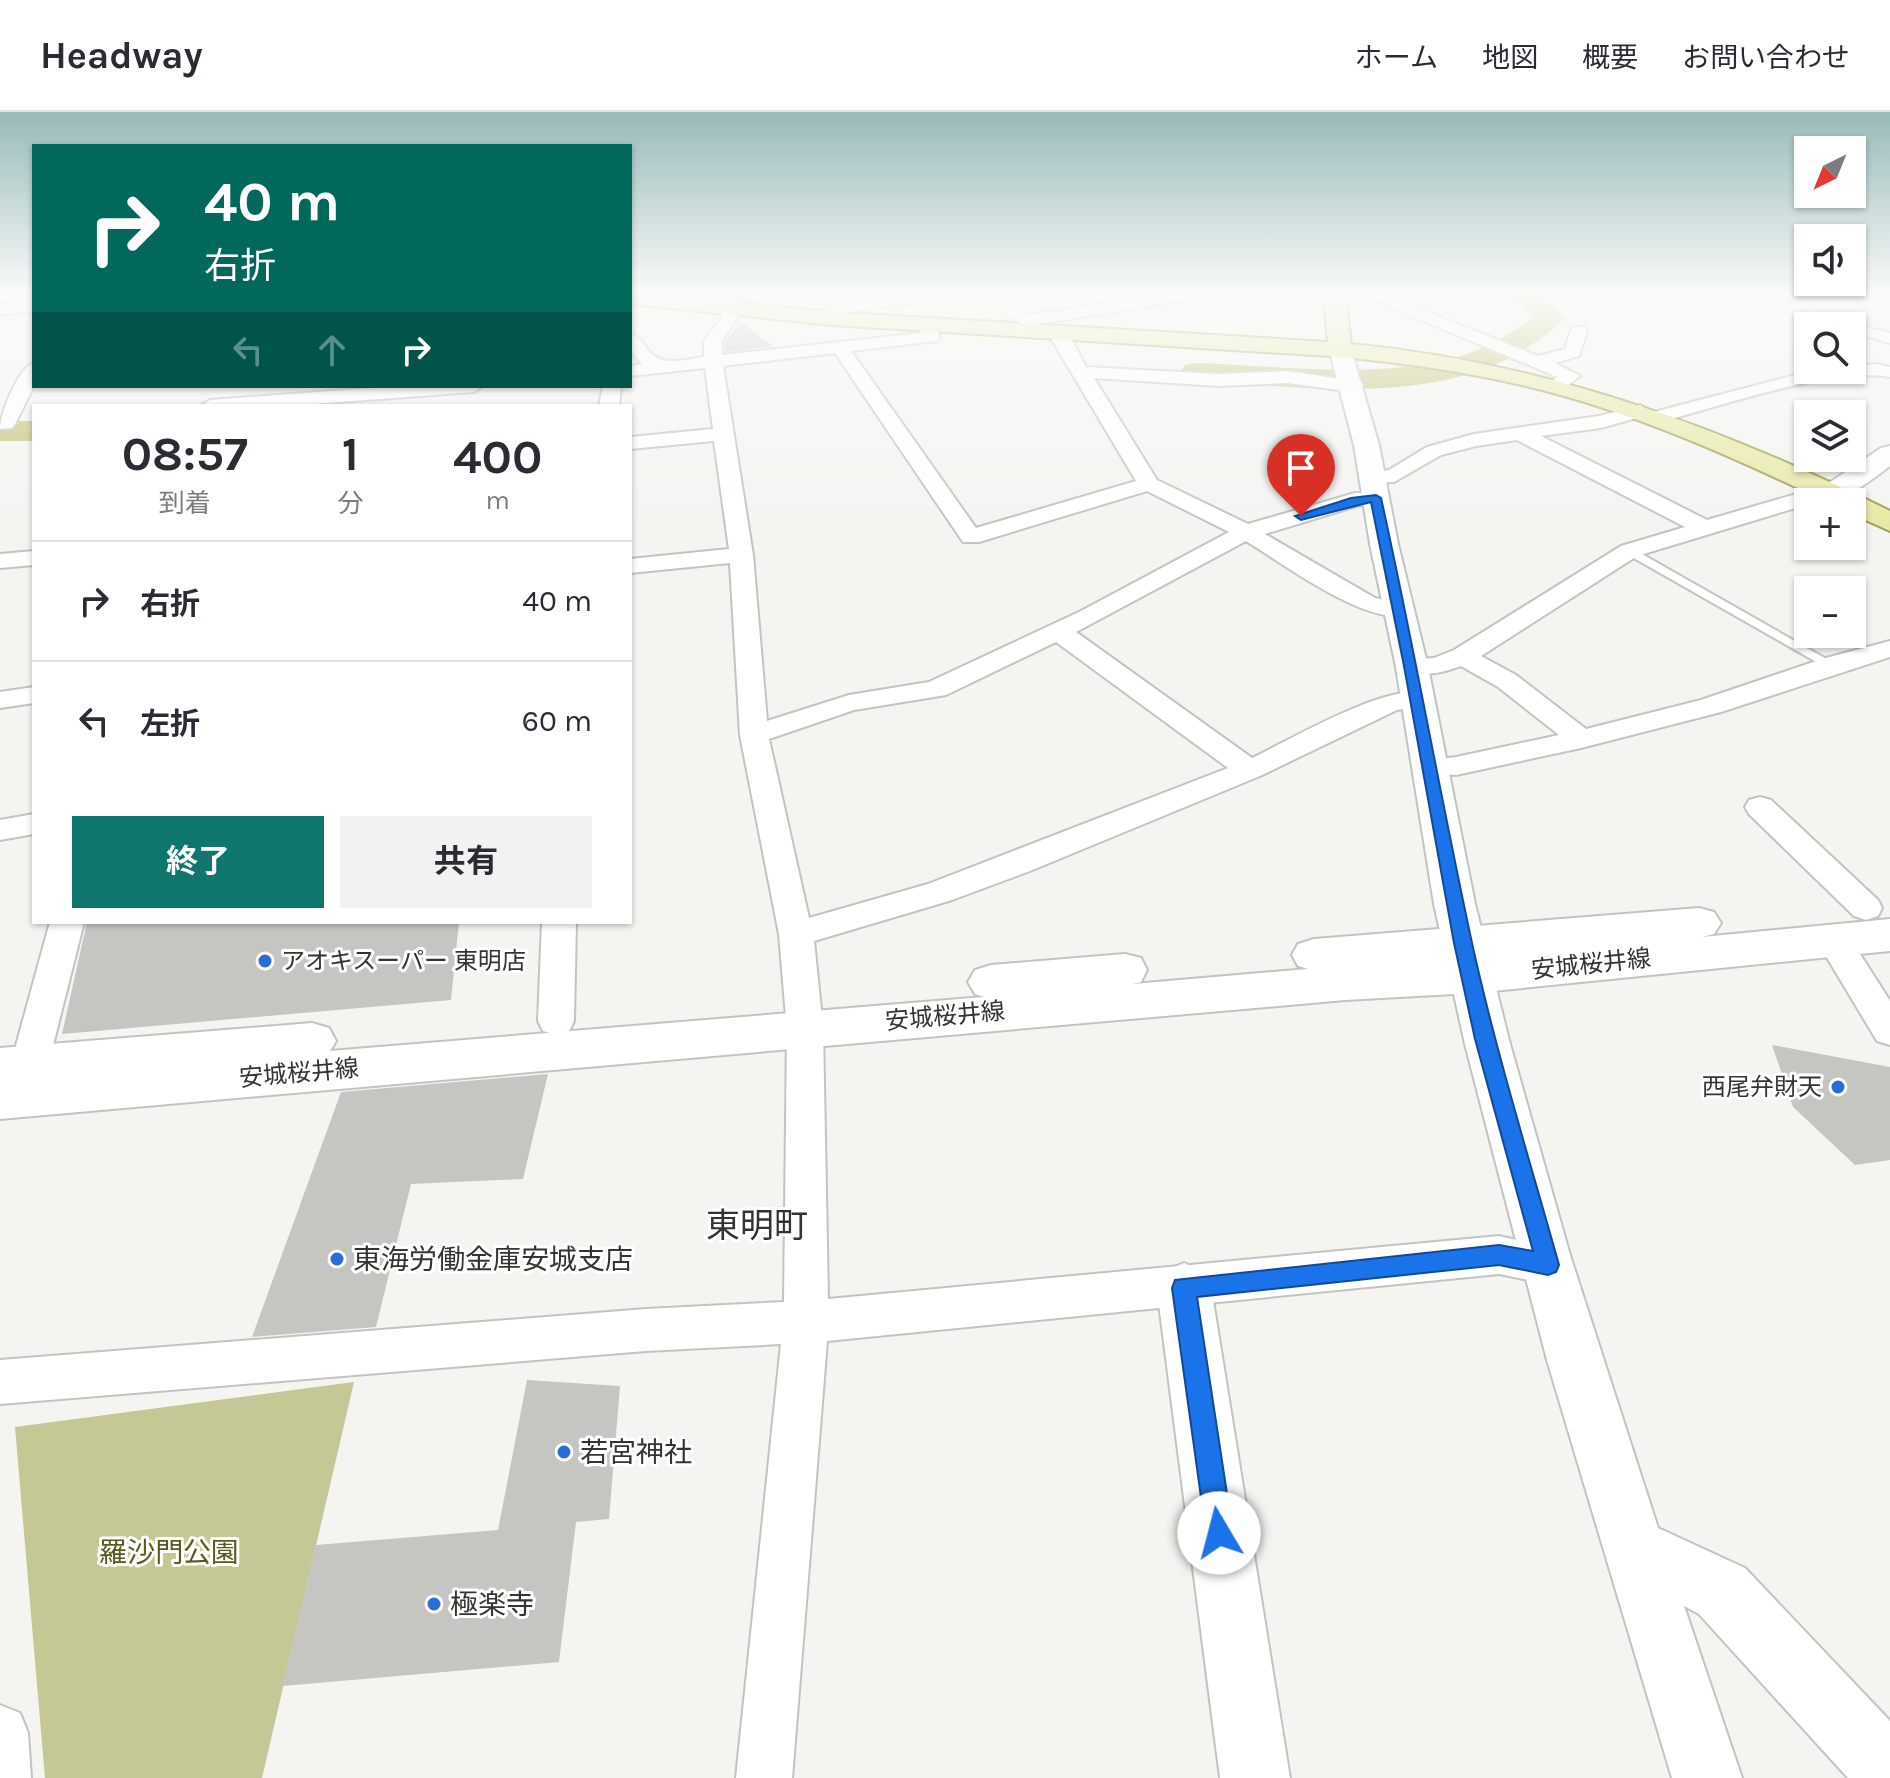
<!DOCTYPE html>
<html lang="ja">
<meta charset="utf-8">
<style>
body{margin:0;font-family:Karla,"Noto Sans JP",sans-serif;background:#f2f2f3;color:#2b2b33;height:100vh;display:flex;flex-direction:column;font-size:30px;white-space:nowrap}
*{box-sizing:border-box;margin:0}
p{font-size:26px;color:#7c7c81}
.icon{flex:none;width:44px;height:44px;fill:none;stroke:currentColor;stroke-width:2;stroke-linecap:round;stroke-linejoin:round}
.map{position:relative;flex:1;overflow:hidden}
.panel{position:absolute;left:32px;top:292px;width:600px;height:520px;display:flex;flex-direction:column;background:#fff;border-radius:0px;box-shadow:0 2px 6px #0004}
.panel>*{flex:none}
.guide{position:absolute;left:32px;top:32px;width:600px;height:244px;border-radius:0px;box-shadow:0 2px 6px #0004;background:#00695c;color:#fff;overflow:hidden}
.needle{width:52px;rotate:223deg}
.buttons{position:absolute;left:1794px;top:24px;display:grid;gap:16px}
.buttons a{display:grid;place-items:center;width:72px;height:72px;border-radius:0px;background:#fff;box-shadow:0 2px 6px #0004;font-size:40px}
.pin{position:absolute;display:grid;place-items:center;width:68px;height:68px;color:#fff;margin:-82px -34px;border-radius:50% 50% 50% 0;rotate:-45deg;box-shadow:0 0 8px #0007}
.pin .icon{rotate:45deg}
.me{position:absolute;width:88px;margin:-44px;rotate:352deg;stroke-linejoin:round;filter:drop-shadow(0 0 6px #0008)}
.turn{display:flex;align-items:center;gap:28px;height:168px;padding:0 40px;font-size:36px}
.turn .icon{width:104px;height:104px;stroke-width:2.5}
.turn b{display:block;font-size:56px;line-height:68px}
.lanes{display:flex;align-items:center;height:76px;padding:0 40px;background:#0003;justify-content:center;gap:40px;direction:ltr}
.lanes .off{opacity:.35}
.eta{display:flex;justify-content:space-evenly;align-items:center;height:136px;text-align:center}
.eta b{font-size:48px;font-weight:700;line-height:56px}
.button{display:flex;gap:16px;margin-top:auto;padding:16px 40px}
.button a{flex:1;height:92px;border-radius:0px;background:#0f766e;color:#fff;font-size:32px;font-weight:700;line-height:92px;text-align:center}
.button a+a{background:#f2f2f3;color:#2b2b33}
ul{padding:0;list-style:none}
li{display:flex;align-items:center;gap:24px;height:120px;padding:0 40px;border-top:2px solid #e1e1e2}
li div{flex:1}
li b{display:block;font-size:30px}
li em{font-style:normal}
header{display:flex;align-items:center;gap:48px;box-sizing:border-box;height:112px;padding:0 40px;background:#fff;border-bottom:2px solid #e1e1e2}
header strong{font-size:38px}
nav{display:flex;gap:44px;margin-inline-start:auto;font-size:28px}
.map>svg:first-child{display:block}
.green{fill:#c5c794}
.lines{fill:none;stroke-linecap:round;stroke-linejoin:round}
.river{fill:#c1c274;fill-rule:evenodd}
.building{fill:#c5c5c1}
.service-casing{stroke:#c3c3c0;stroke-width:4}
.minor-casing{stroke:#c3c3c0;stroke-width:4}
.tertiary-casing{stroke:#c3c3c0;stroke-width:4}
.secondary-casing{stroke:#c3c3c0;stroke-width:4}
.primary-casing{stroke:#9f9f57;stroke-width:4}
.service{fill:#fff;fill-rule:evenodd}
.minor{fill:#fff;fill-rule:evenodd}
.tertiary{fill:#fff;fill-rule:evenodd}
.secondary{fill:#fff;fill-rule:evenodd}
.primary{fill:#e8e8a6;fill-rule:evenodd}
.route{fill:#1a73e8;stroke:#114b97;stroke-width:2}
.poi-dot{fill:#286eda;stroke:#fffffe;stroke-width:3}
.labels{text-anchor:middle;dominant-baseline:central;stroke-width:6;stroke-linejoin:round;paint-order:stroke}
.poi-label{font-size:24px;fill:#343433;stroke:#fffffe;text-anchor:start}
.street-label{font-size:24px;fill:#343433;stroke:#fffffe}
.near-poi-label{font-size:28px;fill:#343433;stroke:#fffffe;text-anchor:start}
.near-park-label{font-size:28px;fill:#595920;stroke:#fffffe}
.near-quarter-label{font-size:34px;fill:#333330;stroke:#fffffe}
</style>
<header>
<strong>Headway</strong>
<nav><a>ホーム</a><a>地図</a><a>概要</a><a>お問い合わせ</a></nav>
</header>
<div class="map">
<svg width="1890" height="1666" viewBox="0 0 1890 1666">
<rect width="100%" height="100%" fill="#f4f4f1"/>
<path class="green" d="M 354,1270 L 262,1666 L 45,1666 L 15,1315 Z"/>
<g class="lines">
<path class="river" d="M 1505,180 L 1536,180 L 1565,205 C 1558,215 1547,222 1537,229 C 1443,297 1305,274 1196,269 L 1185,267 L 1180,260 L 1185,253 L 1196,251 C 1283,254 1392,270 1475,239 C 1496,231 1515,218 1533,205 Z
M 0,309 L 34,309 L 34,329 L 0,329 Z"/>
</g>
<path class="building" d="M 741,210 L 773,234 L 725,240 L 725,230 Z
M 87,810 L 459,810 L 451,888 L 62,922 Z
M 1772,933 L 1890,955 L 1890,1048 L 1855,1053 L 1793,995 Z
M 548,962 L 523,1067 L 411,1072 L 376,1215 L 252,1225 L 341,980 Z
M 527,1268 L 620,1274 L 609,1407 L 576,1410 L 559,1550 L 283,1574 L 316,1433 L 498,1418 Z"/>
<g class="lines">
<defs>
<path id="service" d="M 1625,437 L 1633,437 L 1837,553 L 1835,556 L 1827,556 L 1625,441 Z"/>
<path id="minor" d="M 701,180 L 719,180 L 733,192 L 738,205 L 722,229 L 722,243 L 921,221 L 919,211 L 921,207 L 933,207 L 940,225 L 937,229 L 851,239 L 976,416 L 1136,369 L 1052,228 L 1054,216 L 1066,216 L 1086,255 L 1218,262 L 1287,259 L 1361,270 L 1363,274 L 1354,280 L 1287,271 L 1218,274 L 1094,266 L 1157,368 L 1248,412 L 1355,381 L 1384,381 L 1387,386 L 1384,391 L 1357,394 L 1265,422 L 1375,486 L 1406,493 L 1409,498 L 1406,503 C 1365,513 1282,451 1246,429 L 1076,520 L 1252,646 C 1292,627 1386,571 1427,581 L 1431,587 L 1427,593 L 1397,598 L 1260,664 L 1030,759 L 952,788 L 814,829 L 823,917 L 828,1187 L 1499,1124 L 1563,1139 L 1569,1153 L 1563,1167 L 1548,1172 L 1499,1162 L 827,1229 L 792,1666 L 736,1666 L 781,1232 L 646,1239 L 0,1292 L 0,1248 L 646,1197 L 784,1190 L 787,917 L 779,822 L 740,623 L 730,451 L 630,461 L 630,447 L 729,437 L 714,329 L 630,337 L 630,325 L 713,317 L 705,256 L 630,264 L 630,254 L 642,252 L 630,238 L 630,222 C 642,225 645,236 653,243 C 667,254 688,247 704,245 L 704,229 L 722,205 L 719,198 ZM 835,241 L 963,430 L 979,430 L 1147,379 L 1229,420 L 1081,499 L 929,570 L 849,583 L 767,609 L 753,443 L 723,254 ZM 1056,530 L 1228,656 L 928,772 L 809,806 L 769,627 L 854,598 L 946,583 Z
M 989,180 L 1005,180 L 1028,203 L 1179,180 L 1217,180 L 1209,185 L 1025,214 L 1004,201 Z
M 1355,180 L 1377,180 L 1538,244 L 1565,237 L 1572,215 L 1584,215 L 1587,219 L 1579,244 L 1555,251 L 1580,264 L 1562,278 L 1548,278 L 1546,274 L 1557,265 Z
M 1785,180 L 1801,180 C 1810,209 1864,213 1890,221 L 1890,231 L 1852,220 L 1852,214 C 1825,214 1794,210 1785,180 Z
M 912,182 L 918,184 L 918,190 L 844,201 L 821,209 L 813,204 L 841,191 Z
M 34,190 L 34,200 L 0,202 L 0,192 Z
M 34,251 L 34,274 L 15,312 L 12,316 L 0,317 C 0,302 19,254 34,251 Z
M 1875,252 L 1890,255 L 1890,265 C 1834,254 1715,296 1657,311 L 1647,305 L 1650,301 L 1799,262 L 1852,258 L 1852,255 Z
M 399,274 L 483,274 L 474,280 L 285,294 L 200,294 L 210,288 Z
M 603,274 L 621,274 L 619,294 L 599,294 Z
M 1640,293 L 1650,299 L 1647,303 L 1601,316 L 1541,324 L 1707,408 L 1827,373 L 1838,379 L 1835,384 L 1637,444 L 1481,544 L 1516,563 L 1586,617 L 1701,588 L 1822,547 L 1890,529 L 1890,545 L 1721,600 L 1581,636 L 1456,663 L 1419,661 L 1414,655 L 1419,649 L 1456,645 L 1559,623 L 1498,575 L 1461,554 C 1442,561 1423,565 1402,560 L 1398,554 L 1402,548 L 1434,546 L 1454,538 L 1621,434 L 1685,415 L 1517,328 L 1476,334 L 1441,343 L 1394,370 L 1372,371 L 1361,365 L 1365,361 L 1389,358 L 1427,335 L 1474,322 L 1599,304 Z
M 34,439 L 34,453 L 0,456 L 0,442 Z
M 34,575 L 34,591 L 0,596 L 0,580 Z
M 1760,685 L 1771,688 L 1878,788 L 1882,796 L 1878,804 L 1866,808 L 1854,804 L 1749,702 L 1745,695 L 1749,688 Z
M 34,702 L 34,722 L 0,728 L 0,708 Z
M 50,810 L 84,810 L 42,977 L 36,988 L 23,992 L 10,988 L 4,977 Z
M 542,810 L 576,810 L 574,909 L 569,919 L 556,923 L 543,919 L 538,909 Z
M 1834,817 L 1846,820 L 1890,889 L 1890,933 L 1877,929 L 1817,829 L 1822,820 Z
M 0,1593 L 20,1601 L 28,1621 L 31,1666 L 0,1666 Z"/>
<path id="tertiary" d="M 1340,230 L 1351,237 L 1379,333 L 1398,432 L 1428,555 L 1475,792 L 1510,932 L 1570,1143 L 1658,1416 L 1745,1456 L 1890,1609 L 1890,1666 L 1848,1666 L 1699,1502 L 1684,1494 L 1742,1666 L 1672,1666 L 1547,1248 L 1465,932 L 1434,792 L 1396,555 L 1370,432 L 1354,333 L 1329,237 Z
M 1184,1151 L 1203,1159 L 1211,1176 L 1290,1666 L 1220,1666 L 1157,1176 L 1165,1159 Z"/>
<path id="secondary" d="M 1890,334 L 1890,354 C 1869,369 1845,392 1817,385 L 1813,379 L 1817,373 L 1832,369 L 1881,336 Z
M 1699,796 L 1714,800 L 1721,811 L 1714,822 L 1702,825 L 1890,807 L 1890,839 L 1473,881 L 1345,888 L 0,1007 L 0,936 L 312,911 L 329,916 L 336,929 L 330,939 L 984,885 L 975,882 L 968,870 L 975,858 L 991,853 L 1125,842 L 1141,846 L 1147,858 L 1141,870 L 1133,872 L 1308,857 L 1298,854 L 1292,843 L 1298,832 L 1314,827 Z"/>
<path id="primary" d="M 630,180 L 831,200 L 1328,230 L 1324,189 L 1321,180 L 1341,180 L 1346,189 L 1351,232 C 1542,250 1719,314 1890,399 L 1890,419 L 1852,402 L 1852,390 L 1827,390 C 1731,344 1633,300 1530,275 C 1464,259 1397,250 1330,244 L 831,213 L 630,192 Z"/>
</defs>
<use href="#service" class="service-casing"/>
<use href="#minor" class="minor-casing"/>
<use href="#tertiary" class="tertiary-casing"/>
<use href="#secondary" class="secondary-casing"/>
<use href="#primary" class="primary-casing"/>
<use href="#service" class="service"/>
<use href="#minor" class="minor"/>
<use href="#tertiary" class="tertiary"/>
<use href="#secondary" class="secondary"/>
<use href="#primary" class="primary"/>
</g>
<linearGradient id="sky" x2="0" y2="1"><stop stop-color="#98baba"/><stop offset="0.44" stop-color="#fafaf9"/><stop offset="1" stop-color="#fafaf9" stop-opacity="0"/></linearGradient>
<rect width="1890" height="413" fill="url(#sky)"/>
<path class="route" d="M 1376,383 L 1381,386 C 1414,534 1440,683 1472,831 C 1496,940 1529,1046 1559,1153 L 1556,1160 L 1548,1163 L 1499,1153 L 1197,1185 L 1233,1421 L 1229,1430 L 1219,1434 L 1210,1430 L 1206,1421 L 1172,1176 L 1175,1168 L 1499,1133 L 1533,1139 L 1475,927 L 1454,831 L 1404,554 L 1371,390 L 1301,408 L 1295,404 L 1351,386 Z"/>
<g class="poi-dot">
<circle cx="265" cy="849" r="8"/>
<circle cx="1838" cy="975" r="8"/>
<circle cx="337" cy="1147" r="8"/>
<circle cx="564" cy="1340" r="8"/>
<circle cx="434" cy="1492" r="8"/>
</g>
<g class="labels">
<g class="poi-label">
<text x="281" y="849">アオキスーパー 東明店</text>
<text x="1822" y="975" text-anchor="end">西尾弁財天</text>
</g>
<g class="street-label">
<text transform="translate(1591 852) rotate(-6)">安城桜井線</text>
<text transform="translate(945 904) rotate(-5)">安城桜井線</text>
<text transform="translate(299 961) rotate(-5)">安城桜井線</text>
</g>
<g class="near-poi-label">
<text x="353" y="1147">東海労働金庫安城支店</text>
<text x="580" y="1340">若宮神社</text>
<text x="450" y="1492">極楽寺</text>
</g>
<g class="near-park-label">
<text x="169" y="1440">羅沙門公園</text>
</g>
<g class="near-quarter-label">
<text x="757" y="1114">東明町</text>
</g>
</g>
</svg>
<div class="buttons">
<a><svg class="needle" viewBox="-14 -14 28 28"><path d="M0-13l5 13h-10z" fill="#e53935"/><path d="M0 13l5-13h-10z" fill="#7c7c81"/></svg></a>
<a><svg class="icon" aria-label="sound" viewBox="0 0 24 24"><path d="M4 9h4l5-4v14l-5-4H4zM17 9q2 3 0 6"/></svg></a>
<a><svg class="icon" aria-label="search" viewBox="0 0 24 24"><circle cx="10" cy="10" r="6"/><path d="M15 15l6 6"/></svg></a>
<a><svg class="icon" aria-label="layers" viewBox="0 0 24 24"><path d="M12 4l9 5-9 5-9-5zM3 14l9 5 9-5"/></svg></a>
<a>+</a>
<a>−</a>
</div>
<div class="pin" style="left:1301px;top:404px;background:#d93025"><svg class="icon" aria-label="arrive" viewBox="0 0 24 24"><path d="M6 21V4h12l-3 4 3 4H6"/></svg></div>
<svg class="me" style="left:1219px;top:1421px" viewBox="-20 -20 40 40"><circle r="19" fill="#fff"/><path d="M0-13L10 11 0 6-10 11z" fill="#1a73e8"/></svg>
<div class="guide">
<div class="turn"><svg class="icon" aria-label="right" viewBox="0 0 24 24"><path d="M7 20v-9h11M14 6l5 5-5 5"/></svg><div><b>40 m</b>右折</div></div>
<div class="lanes"><svg class="icon off" aria-label="left" viewBox="0 0 24 24"><path d="M17 20v-9H6M10 6l-5 5 5 5"/></svg><svg class="icon off" aria-label="ahead" viewBox="0 0 24 24"><path d="M12 20V5M6 11l6-6 6 6"/></svg><svg class="icon" aria-label="right" viewBox="0 0 24 24"><path d="M7 20v-9h11M14 6l5 5-5 5"/></svg></div>
</div>
<section class="panel">
<div class="eta">
<div><b>08:57</b><p>到着</p></div>
<div><b>1</b><p>分</p></div>
<div><b>400</b><p>m</p></div>
</div>
<ul>
<li><svg class="icon" aria-label="right" viewBox="0 0 24 24"><path d="M7 20v-9h11M14 6l5 5-5 5"/></svg><div><b>右折</b></div><em>40 m</em></li>
<li><svg class="icon" aria-label="left" viewBox="0 0 24 24"><path d="M17 20v-9H6M10 6l-5 5 5 5"/></svg><div><b>左折</b></div><em>60 m</em></li>
</ul>
<div class="button"><a>終了</a><a>共有</a></div>
</section>
</div>
